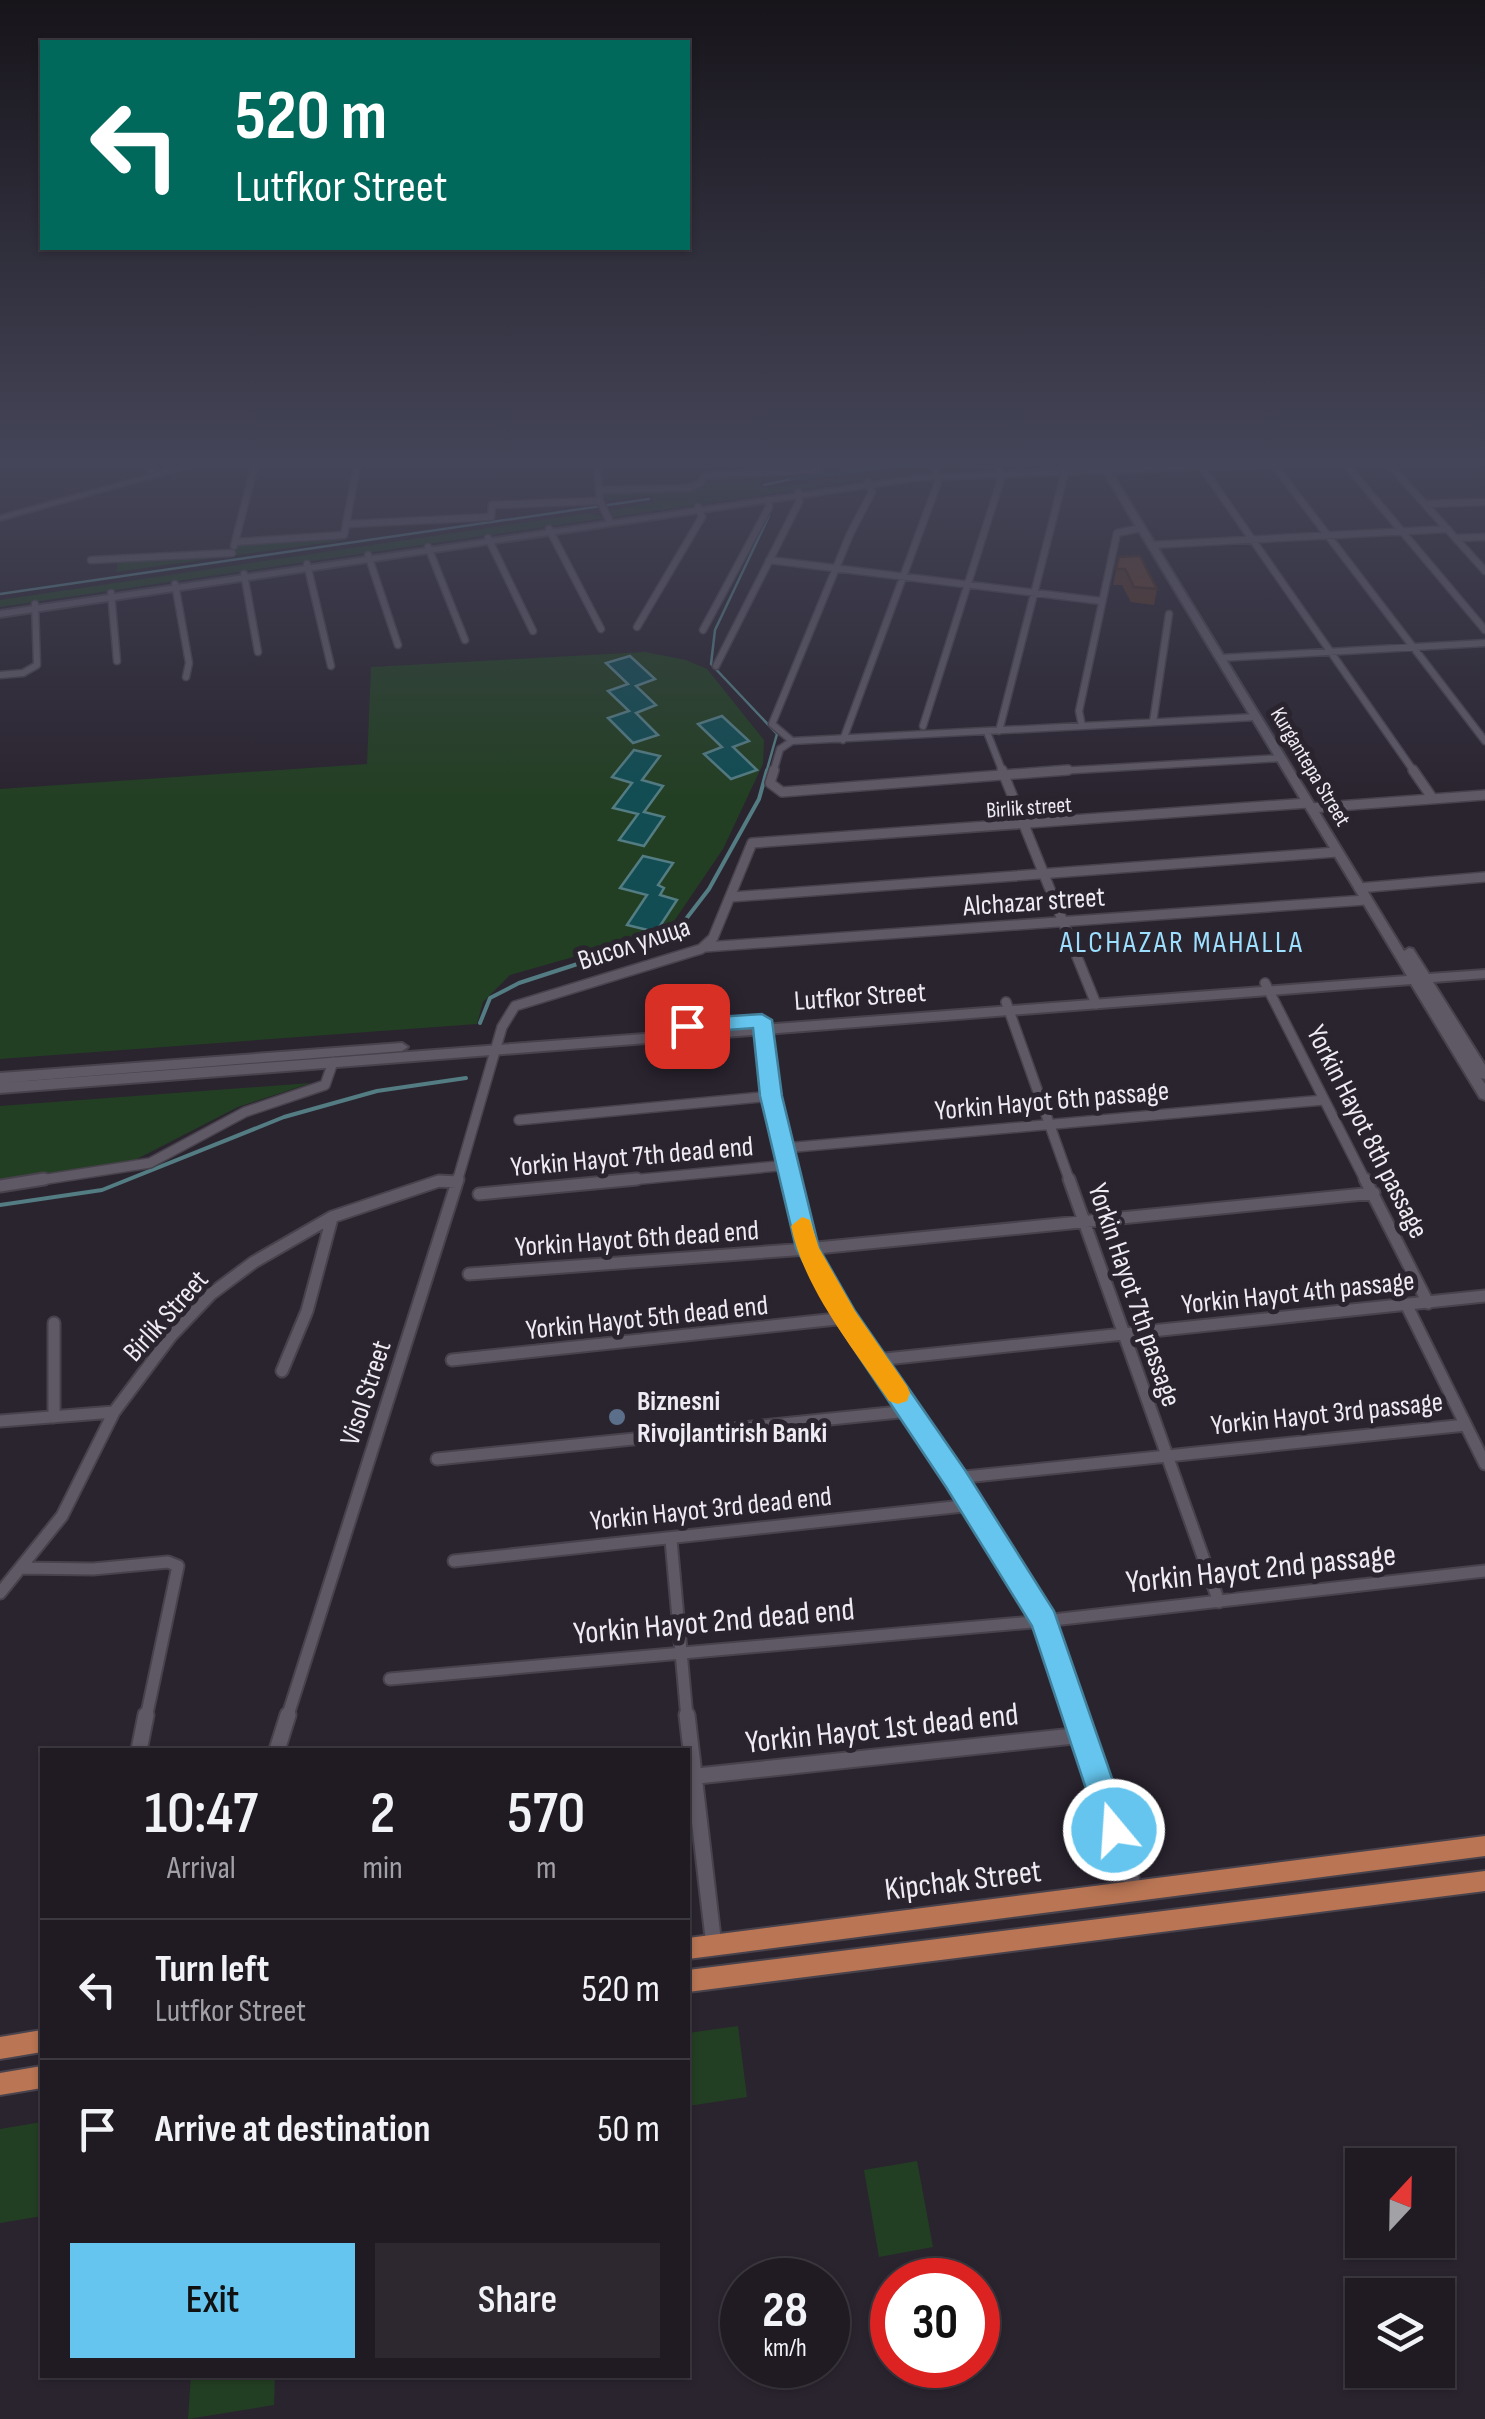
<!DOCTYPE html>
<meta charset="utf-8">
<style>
body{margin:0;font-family:"Sofia Sans Condensed",sans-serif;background:#2d2830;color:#f1f3f6;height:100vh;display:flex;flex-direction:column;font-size:38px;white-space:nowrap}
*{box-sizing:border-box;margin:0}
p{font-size:32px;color:#a2a1a6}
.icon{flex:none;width:55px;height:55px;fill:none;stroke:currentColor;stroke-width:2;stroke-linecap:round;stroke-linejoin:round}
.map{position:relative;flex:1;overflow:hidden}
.panel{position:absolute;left:40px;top:1748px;width:650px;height:630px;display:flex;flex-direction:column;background:#201b23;border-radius:0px;box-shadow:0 2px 8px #0004,0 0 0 2px #3d3941}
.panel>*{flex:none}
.hud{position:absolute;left:40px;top:40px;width:650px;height:210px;border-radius:0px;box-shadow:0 2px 8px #0004,0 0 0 2px #3d3941;background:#00695c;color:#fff;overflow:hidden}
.needle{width:65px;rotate:22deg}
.buttons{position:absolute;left:1345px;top:2148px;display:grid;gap:20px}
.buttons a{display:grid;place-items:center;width:110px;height:110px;border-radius:0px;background:#201b23;box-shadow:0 2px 8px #0004,0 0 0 2px #3d3941;font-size:50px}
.speed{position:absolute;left:720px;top:2258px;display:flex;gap:20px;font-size:50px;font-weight:700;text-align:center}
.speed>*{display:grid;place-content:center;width:130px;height:130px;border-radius:50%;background:#201b23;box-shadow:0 2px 8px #0004,0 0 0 2px #3d3941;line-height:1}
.speed small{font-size:25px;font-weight:400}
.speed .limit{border:15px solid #d22;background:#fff;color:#111}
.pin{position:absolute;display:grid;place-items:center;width:85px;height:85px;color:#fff;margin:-42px;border-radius:20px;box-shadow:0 5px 15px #0006}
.me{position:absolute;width:110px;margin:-55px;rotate:342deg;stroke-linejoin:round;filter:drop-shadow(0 0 8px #0008)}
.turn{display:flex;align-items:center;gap:35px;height:210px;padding:0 30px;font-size:45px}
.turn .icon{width:130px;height:130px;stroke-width:2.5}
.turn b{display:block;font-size:70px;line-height:85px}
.eta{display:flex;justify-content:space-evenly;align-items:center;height:170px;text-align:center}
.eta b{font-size:60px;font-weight:600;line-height:70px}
.action{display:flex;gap:20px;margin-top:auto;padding:20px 30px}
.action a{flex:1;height:115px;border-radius:0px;background:#65c5ee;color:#111;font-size:40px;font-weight:600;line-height:115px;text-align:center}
.action a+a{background:#2d2830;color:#f1f3f6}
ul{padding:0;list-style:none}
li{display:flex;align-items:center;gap:30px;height:140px;padding:0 30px;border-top:2px solid #3d3941}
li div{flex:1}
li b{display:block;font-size:38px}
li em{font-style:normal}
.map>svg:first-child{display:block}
.green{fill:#233f23}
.water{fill:#114d53;stroke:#537c83;stroke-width:2.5}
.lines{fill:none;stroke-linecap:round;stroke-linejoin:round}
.stream-far1{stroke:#537c83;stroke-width:2.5}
.stream{stroke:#537c83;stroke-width:4}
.canal{fill:#114d53;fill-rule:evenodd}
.minor-far3-casing{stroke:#47424c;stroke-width:9}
.minor-far2-casing{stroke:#47424c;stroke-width:12}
.minor-far1-casing{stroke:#47424c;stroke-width:15}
.minor-casing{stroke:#47424c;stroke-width:19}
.tertiary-casing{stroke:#47424c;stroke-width:4}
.secondary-casing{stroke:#47424c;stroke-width:4}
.primary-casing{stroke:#47424c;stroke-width:4}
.minor-far3{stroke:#5f5965;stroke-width:6}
.minor-far2{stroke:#5f5965;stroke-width:9}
.minor-far1{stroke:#5f5965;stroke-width:11}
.minor{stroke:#5f5965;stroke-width:15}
.tertiary{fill:#5f5965;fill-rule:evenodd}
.secondary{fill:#5f5965;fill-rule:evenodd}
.primary{fill:#b97554;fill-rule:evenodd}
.wall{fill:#553526}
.building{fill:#633e2c;stroke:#452b1f;stroke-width:2.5}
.route{fill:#65c5ee;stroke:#42809b;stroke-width:2.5}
.slow{fill:#f59e0b}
.service-dot{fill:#5c6f8a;stroke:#2a242f;stroke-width:4}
.labels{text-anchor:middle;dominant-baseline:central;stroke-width:10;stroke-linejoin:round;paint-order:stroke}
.far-street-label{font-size:22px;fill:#eeebf2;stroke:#2a242f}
.street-label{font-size:28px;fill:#eeebf2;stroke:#2a242f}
.poi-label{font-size:28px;font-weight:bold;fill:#eeebf2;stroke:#2a242f;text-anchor:start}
.neighbourhood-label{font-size:30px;letter-spacing:2.5px;fill:#9cdfff;stroke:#2a242f}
.near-street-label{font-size:32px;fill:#eeebf2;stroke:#2a242f}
</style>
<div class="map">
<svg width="1485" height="2419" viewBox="0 0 1485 2419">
<rect width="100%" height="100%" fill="#2a242f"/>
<path class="green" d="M 1081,460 L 1083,464 L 914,473 L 613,517 L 611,510 L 655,502 L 651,495 L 607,501 L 603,494 L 705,487 L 705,478 L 710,476 L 823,471 L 759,482 L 765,488 L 954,462 Z
M 590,513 L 604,518 L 0,607 L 0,600 Z
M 345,540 L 116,572 L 118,561 L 235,555 L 238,545 L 245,543 Z
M 645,652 L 686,660 L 707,669 L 764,740 L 763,764 L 723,849 L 668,930 L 510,975 L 483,1002 L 477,1024 L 0,1059 L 0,789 L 367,764 L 371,667 Z
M 311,1083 L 238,1107 L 131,1162 L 0,1181 L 0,1106 Z
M 738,2026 L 747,2097 L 688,2106 L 688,2033 Z
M 42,2122 L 42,2216 L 0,2223 L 0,2129 Z
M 917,2161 L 933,2247 L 879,2257 L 864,2170 Z
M 191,2375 L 275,2375 L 274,2405 L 188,2419 Z"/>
<path class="water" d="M 630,656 L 655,679 L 636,686 L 656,705 L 636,713 L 658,735 L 633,743 L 608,718 L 629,711 L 608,691 L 628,684 L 606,663 Z
M 722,716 L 749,741 L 733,747 L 757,770 L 731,779 L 704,754 L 722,747 L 698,724 Z
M 634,750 L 660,756 L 642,780 L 663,786 L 644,812 L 664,817 L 644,846 L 619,840 L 638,814 L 613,808 L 632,783 L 612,777 Z
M 643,856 L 673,863 L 658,885 L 664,888 L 660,895 L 677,900 L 656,932 L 627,925 L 647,895 L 620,888 Z"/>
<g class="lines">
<path class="stream-far1" d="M 764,485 L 792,479
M 0,594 L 649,499
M 766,773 L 777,734 L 711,664 L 715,630 L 769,516"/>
<path class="stream" d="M 480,1023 L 490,998 L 519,983 L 676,932 L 709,889 L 759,799 L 767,770
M 0,1205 L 102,1190 L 284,1117 L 377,1091 L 466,1078"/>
<path class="canal" d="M 924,460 L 942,460 L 938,462 L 792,481 L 788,479 L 792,477 Z"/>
<defs>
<path id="minor-far3" d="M 141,460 L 156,474
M 597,460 L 600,501 L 609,520
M 1270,460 L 1485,741
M 1342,460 L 1485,630
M 1385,460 L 1485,571
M 0,462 L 9,460
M 1199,463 L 1415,773
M 868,482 L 872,492 L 850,534 L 772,724 L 792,741 L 1256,717
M 599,490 L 688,488 L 701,483 L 704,476 L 819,470 L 818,460
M 1425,504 L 1485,502
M 349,524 L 491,517 L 492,505 L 600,501
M 549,529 L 601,629
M 488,538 L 533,631
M 1456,538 L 1485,537
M 235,542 L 344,535 L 358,460
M 1151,545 L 1448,529
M 234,546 L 256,460
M 428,547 L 465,640
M 368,555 L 398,645
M 91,560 L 232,553
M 769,560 L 1101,601
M 307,564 L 331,666
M 244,574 L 258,652
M 175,584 L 189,663 L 186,677
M 111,593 L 117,661
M 637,627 L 702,517 L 698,507
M 703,630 L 769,507 L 768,500
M 1220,658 L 1485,643
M 716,666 L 799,502 L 798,492
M 0,675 L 23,673 L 37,665 L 35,604
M 1153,722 L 1169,614
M 923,726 L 1001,479 L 999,470
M 1082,726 L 1079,711 L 1117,533 L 1141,528
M 999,731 L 1064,476 L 1063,467
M 987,732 L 1003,773
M 843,740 L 938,482 L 936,473
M 773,773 L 780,749 L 792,741
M 1024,773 L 1281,758"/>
<path id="minor-far2" d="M 774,770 L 770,783 L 782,792 L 1068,770
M 1002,770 L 1096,1004
M 1413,770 L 1433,799
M 1311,808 L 1485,795
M 1359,888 L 1485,877
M 731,897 L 1337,852
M 705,947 L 1366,900
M 1265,983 L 1366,1182
M 1006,1002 L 1070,1182
M 762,1021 L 771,1096 L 791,1182
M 519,1120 L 771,1096
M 785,1148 L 1324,1100
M 28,1182 L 150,1163 L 245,1112 L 325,1085 L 333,1062
M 437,1182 L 452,1182
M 457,1182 L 502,1027 L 515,1006 L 701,949 L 713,938 L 752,843 L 1308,803
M 610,1182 L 789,1165"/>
<path id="minor-far1" d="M 791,1179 L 807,1249 L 846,1318 L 955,1478 L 1044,1621 L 1077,1718
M 1069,1179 L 1219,1602
M 1365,1179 L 1428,1303
M 0,1186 L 44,1179
M 479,1194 L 637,1179
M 469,1274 L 807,1249 L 1374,1193
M 1406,1304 L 1485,1464
M 54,1323 L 54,1417
M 452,1360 L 846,1318
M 876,1360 L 1485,1296
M 282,1371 L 307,1311 L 332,1218
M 0,1421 L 114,1412
M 437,1459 L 909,1411
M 955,1478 L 1466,1425
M 671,1540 L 687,1718
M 454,1561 L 972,1505
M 21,1568 L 93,1569 L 168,1562 L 178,1566 L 146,1718
M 0,1593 L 62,1516 L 114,1412 L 171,1336 L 211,1294 L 254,1262 L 332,1217 L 439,1181 L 457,1182
M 390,1679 L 1044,1621 L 1485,1571
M 287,1718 L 458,1179"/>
<path id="minor" d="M 687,1715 L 714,1946
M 1076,1715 L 1135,1890
M 139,1750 L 146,1715
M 277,1750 L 288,1715
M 688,1777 L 1083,1735"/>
<path id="tertiary" d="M 203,460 L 214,460 L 0,520 L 0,516 Z"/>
<path id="secondary" d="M 1326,460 L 1380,460 L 1376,462 L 1112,473 L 1404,951 L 1409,948 L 1413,949 L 1429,974 L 1485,970 L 1485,978 L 1433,982 L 1485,1065 L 1485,1079 L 1481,1078 L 1485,1084 L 1485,1100 L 1480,1098 L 1411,984 L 0,1093 L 0,1083 L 1407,976 L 1104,473 L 917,480 L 0,617 L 0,611 L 917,476 L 1101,468 L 1099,465 L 1103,463 L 1109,468 Z
M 402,1043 L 408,1047 L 402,1051 L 0,1083 L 0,1073 Z"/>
<path id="primary" d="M 1485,1836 L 1485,1856 L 688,1959 L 688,1938 Z
M 1485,1871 L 1485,1891 L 688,1992 L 688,1970 Z
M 42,2030 L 42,2052 L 0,2059 L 0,2037 Z
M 42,2066 L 42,2088 L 0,2095 L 0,2073 Z"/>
</defs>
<use href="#minor-far3" class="minor-far3-casing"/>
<use href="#minor-far2" class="minor-far2-casing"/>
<use href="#minor-far1" class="minor-far1-casing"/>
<use href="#minor" class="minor-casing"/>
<use href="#tertiary" class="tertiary-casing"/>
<use href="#secondary" class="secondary-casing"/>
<use href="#primary" class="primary-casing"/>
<use href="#minor-far3" class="minor-far3"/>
<use href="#minor-far2" class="minor-far2"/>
<use href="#minor-far1" class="minor-far1"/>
<use href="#minor" class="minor"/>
<use href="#tertiary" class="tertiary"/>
<use href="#secondary" class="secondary"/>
<use href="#primary" class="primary"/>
</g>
<path class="wall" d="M 1119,557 L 1157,589 L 1154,605 L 1131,602 L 1122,585 L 1113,585 Z"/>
<path class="building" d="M 1140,556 L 1157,589 L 1134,587 L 1125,569 L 1116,569 L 1119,557 Z"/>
<linearGradient id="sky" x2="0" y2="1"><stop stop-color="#17141a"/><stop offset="0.58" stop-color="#444558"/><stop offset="1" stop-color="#444558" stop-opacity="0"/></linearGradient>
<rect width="1485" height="798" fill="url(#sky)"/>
<path class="route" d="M 762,1014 L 772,1020 L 782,1096 L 819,1248 L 855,1311 L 965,1470 L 1054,1611 L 1130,1830 L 1125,1840 L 1114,1845 L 1103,1840 L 1032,1626 L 946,1487 L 838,1325 L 796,1248 L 760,1096 L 753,1028 L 687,1033 L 677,1026 L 687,1019 Z"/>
<path class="slow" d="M 802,1217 L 810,1220 L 819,1248 L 855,1311 L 907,1386 L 910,1393 L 907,1401 L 898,1404 L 889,1401 C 853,1348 804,1289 791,1226 Z"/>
<circle class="service-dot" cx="617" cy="1417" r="10"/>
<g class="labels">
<g class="far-street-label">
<text transform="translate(1310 767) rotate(59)">Kurgantepa Street</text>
<text transform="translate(1029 808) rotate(-4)">Birlik street</text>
</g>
<g class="street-label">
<text transform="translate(1034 902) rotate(-4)">Alchazar street</text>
<text transform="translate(634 944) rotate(-18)">Висол улица</text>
<text transform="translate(860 997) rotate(-4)">Lutfkor Street</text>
<text transform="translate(1052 1101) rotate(-5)">Yorkin Hayot 6th passage</text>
<text transform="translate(1367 1132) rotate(63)">Yorkin Hayot 8th passage</text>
<text transform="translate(632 1157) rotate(-5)">Yorkin Hayot 7th dead end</text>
<text transform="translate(637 1239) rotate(-4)">Yorkin Hayot 6th dead end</text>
<text transform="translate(1298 1293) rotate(-6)">Yorkin Hayot 4th passage</text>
<text transform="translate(1134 1295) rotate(71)">Yorkin Hayot 7th passage</text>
<text transform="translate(166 1316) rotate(-48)">Birlik Street</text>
<text transform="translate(647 1318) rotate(-6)">Yorkin Hayot 5th dead end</text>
<text transform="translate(366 1393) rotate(-72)">Visol Street</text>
<text transform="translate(1327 1414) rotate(-6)">Yorkin Hayot 3rd passage</text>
<text transform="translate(711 1509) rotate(-6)">Yorkin Hayot 3rd dead end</text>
</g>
<g class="poi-label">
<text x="637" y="1401">Biznesni<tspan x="637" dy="32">Rivojlantirish Banki</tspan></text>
</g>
<g class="neighbourhood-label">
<text x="1182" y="943">ALCHAZAR MAHALLA</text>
</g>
<g class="near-street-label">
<text transform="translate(1261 1569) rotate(-6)">Yorkin Hayot 2nd passage</text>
<text transform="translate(714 1622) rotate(-5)">Yorkin Hayot 2nd dead end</text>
<text transform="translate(882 1729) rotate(-6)">Yorkin Hayot 1st dead end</text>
<text transform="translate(963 1881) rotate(-7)">Kipchak Street</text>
</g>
</g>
</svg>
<div class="buttons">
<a><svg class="needle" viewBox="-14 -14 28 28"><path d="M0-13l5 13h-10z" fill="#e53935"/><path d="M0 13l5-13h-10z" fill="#a2a1a6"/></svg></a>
<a><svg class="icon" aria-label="layers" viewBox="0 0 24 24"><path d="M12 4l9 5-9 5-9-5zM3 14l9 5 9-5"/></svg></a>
</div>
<div class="speed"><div>28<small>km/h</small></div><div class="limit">30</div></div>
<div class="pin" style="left:687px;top:1026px;background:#d93025"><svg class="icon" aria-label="arrive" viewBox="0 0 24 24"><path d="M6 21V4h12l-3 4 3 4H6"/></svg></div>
<svg class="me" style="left:1114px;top:1830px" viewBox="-20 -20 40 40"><circle r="17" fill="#65c5ee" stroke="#fff" stroke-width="3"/><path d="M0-11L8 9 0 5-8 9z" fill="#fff"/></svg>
<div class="hud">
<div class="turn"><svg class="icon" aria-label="left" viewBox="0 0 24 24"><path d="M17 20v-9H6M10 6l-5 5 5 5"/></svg><div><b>520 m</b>Lutfkor Street</div></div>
</div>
<section class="panel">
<div class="eta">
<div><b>10:47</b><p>Arrival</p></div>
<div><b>2</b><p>min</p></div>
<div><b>570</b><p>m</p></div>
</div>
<ul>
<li><svg class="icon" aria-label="left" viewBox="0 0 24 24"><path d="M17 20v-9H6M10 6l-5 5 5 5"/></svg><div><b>Turn left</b><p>Lutfkor Street</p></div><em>520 m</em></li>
<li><svg class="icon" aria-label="arrive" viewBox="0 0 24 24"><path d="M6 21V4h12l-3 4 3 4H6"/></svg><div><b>Arrive at destination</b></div><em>50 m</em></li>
</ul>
<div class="action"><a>Exit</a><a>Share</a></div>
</section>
</div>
